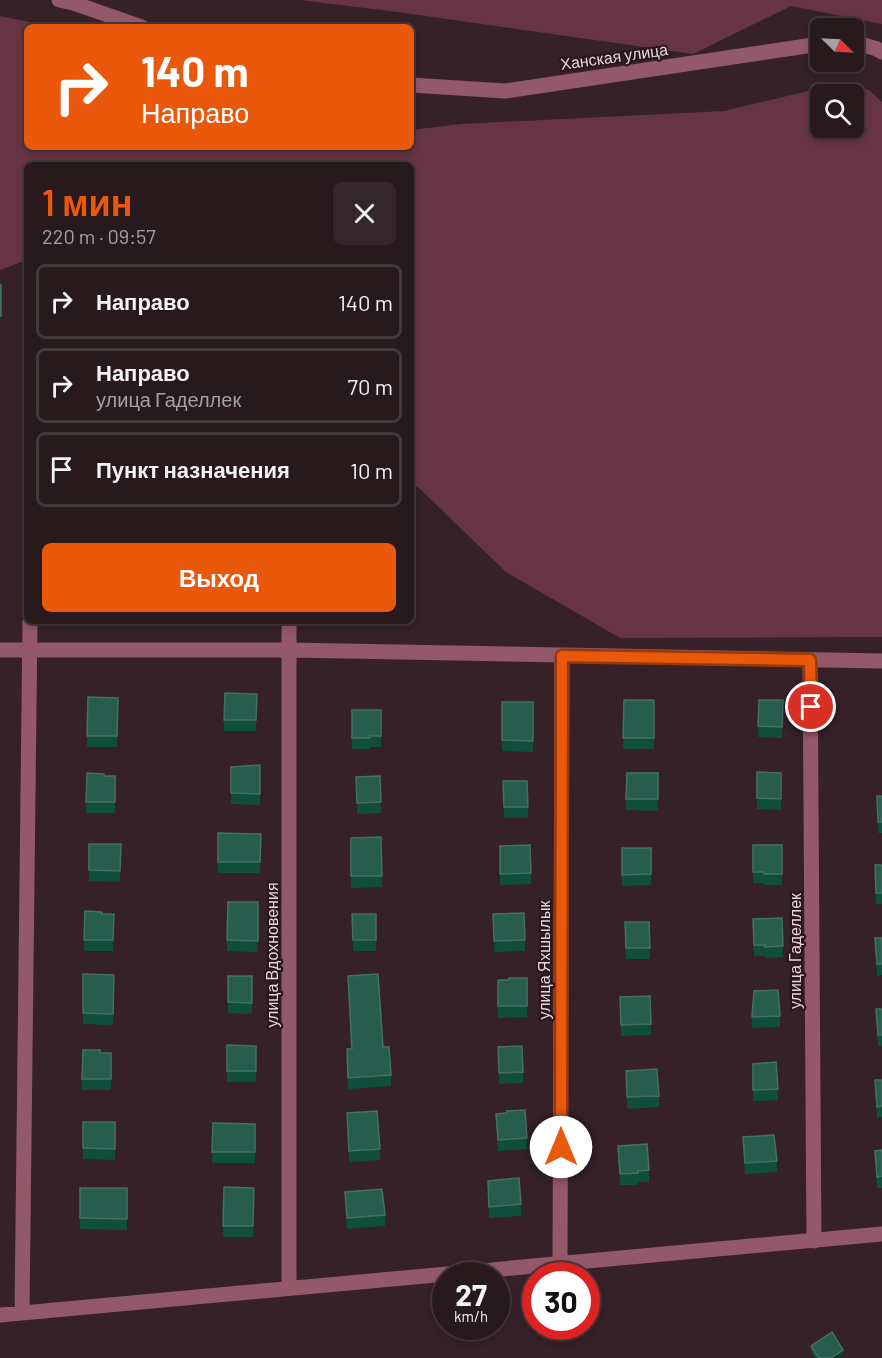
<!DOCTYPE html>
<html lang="ru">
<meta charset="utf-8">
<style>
body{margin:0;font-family:Barlow,sans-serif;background:#34262a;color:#f1f3f6;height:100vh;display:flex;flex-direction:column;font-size:22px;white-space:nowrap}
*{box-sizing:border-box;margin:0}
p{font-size:20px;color:#a5a0a4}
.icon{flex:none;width:33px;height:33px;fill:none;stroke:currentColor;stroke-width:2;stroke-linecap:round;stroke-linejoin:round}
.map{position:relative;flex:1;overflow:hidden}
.details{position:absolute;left:24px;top:162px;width:390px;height:462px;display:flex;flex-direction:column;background:#28191d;border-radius:9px;box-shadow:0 3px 9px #0003,0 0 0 2px #44383b}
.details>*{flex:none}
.hud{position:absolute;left:24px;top:24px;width:390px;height:126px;border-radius:9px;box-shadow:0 3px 9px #0003,0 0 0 2px #44383b;background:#ea580c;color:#fff;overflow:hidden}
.needle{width:39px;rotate:114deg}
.buttons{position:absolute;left:810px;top:18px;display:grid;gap:12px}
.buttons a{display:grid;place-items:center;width:54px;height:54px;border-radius:9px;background:#28191d;box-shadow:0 3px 9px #0003,0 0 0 2px #44383b;font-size:30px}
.speed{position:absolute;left:432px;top:1262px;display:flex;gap:12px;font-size:30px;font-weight:700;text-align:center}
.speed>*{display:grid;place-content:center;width:78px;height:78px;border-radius:50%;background:#28191d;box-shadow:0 3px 9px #0003,0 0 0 2px #44383b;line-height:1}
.speed small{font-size:15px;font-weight:400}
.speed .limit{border:9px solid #d22;background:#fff;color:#111}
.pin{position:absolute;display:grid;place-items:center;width:51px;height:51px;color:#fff;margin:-26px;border:3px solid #fff;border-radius:50%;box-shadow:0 2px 6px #0007}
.me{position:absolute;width:66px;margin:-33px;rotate:0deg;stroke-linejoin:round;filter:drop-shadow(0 0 4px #0008)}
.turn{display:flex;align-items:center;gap:21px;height:126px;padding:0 18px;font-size:27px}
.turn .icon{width:78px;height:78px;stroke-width:2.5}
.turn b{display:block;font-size:42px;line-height:51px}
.round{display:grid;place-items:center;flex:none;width:63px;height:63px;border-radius:9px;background:#34262a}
.headline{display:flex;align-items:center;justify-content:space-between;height:102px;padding:0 18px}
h1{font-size:36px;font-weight:600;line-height:45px;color:#ea580c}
.button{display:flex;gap:12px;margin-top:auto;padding:12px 18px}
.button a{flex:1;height:69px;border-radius:9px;background:#ea580c;color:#fff;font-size:24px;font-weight:600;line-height:69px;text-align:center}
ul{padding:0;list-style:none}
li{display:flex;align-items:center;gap:18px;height:75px;margin:0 12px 9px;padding:0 6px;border:3px solid #44383b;border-radius:9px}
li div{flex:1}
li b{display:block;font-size:22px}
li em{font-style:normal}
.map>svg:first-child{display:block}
.green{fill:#673445;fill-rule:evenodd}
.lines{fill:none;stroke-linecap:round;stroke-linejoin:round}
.minor{stroke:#93586a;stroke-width:15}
.wall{fill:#104e3c}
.shaded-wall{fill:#15362c}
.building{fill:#275d4d;stroke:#447063;stroke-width:1.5}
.route-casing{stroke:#983908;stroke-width:15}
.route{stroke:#ea580c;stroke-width:10}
.labels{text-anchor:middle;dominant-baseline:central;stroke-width:4.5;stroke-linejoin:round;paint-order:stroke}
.street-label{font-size:16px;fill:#e4d6da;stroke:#2a171d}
</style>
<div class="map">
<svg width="882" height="1358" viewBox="0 0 882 1358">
<rect width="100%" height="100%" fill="#352127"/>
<path class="green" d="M 300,0 L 882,0 L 882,24 L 791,6 L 693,54 L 398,12 Z
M 0,16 L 53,27 L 27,27 L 27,147 L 252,147 L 256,149 L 269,147 L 411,147 L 411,130 L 461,124 L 724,111 L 837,84 L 869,90 L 882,102 L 882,637 L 620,638 L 506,572 L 421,490 L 411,482 L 411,165 L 27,165 L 27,260 L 0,270 ZM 820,94 L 854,94 L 854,128 L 820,128 Z"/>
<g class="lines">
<path class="minor" d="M 59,0 L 73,3 L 142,27
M 854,42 L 877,49 L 882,52
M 411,85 L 505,91 L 820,44
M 0,650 L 289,650 L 882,661
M 810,660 L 814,1241
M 560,1264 L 562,656
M 289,1288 L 289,621
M 22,1313 L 30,621
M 0,1315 L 882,1234"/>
</g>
<path class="wall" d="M 257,694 L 256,731 L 224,731 L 224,720 Z
M 88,697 L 118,698 L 117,747 L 87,747 Z
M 624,700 L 654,700 L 654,749 L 623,749 Z
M 759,700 L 783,700 L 782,738 L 758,737 Z
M 502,702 L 533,702 L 533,752 L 502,751 Z
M 352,710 L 381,710 L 381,747 L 370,747 L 370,749 L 352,749 Z
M 260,765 L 260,805 L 231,804 L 231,767 Z
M 757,772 L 781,773 L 781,810 L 757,809 Z
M 87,773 L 104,776 L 115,776 L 115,813 L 86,813 Z
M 627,773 L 658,773 L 658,811 L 626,810 Z
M 380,776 L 381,813 L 357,814 L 356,777 Z
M 503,781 L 527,781 L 528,818 L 504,818 Z
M 877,796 L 882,796 L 882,833 L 878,833 Z
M 218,833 L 261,834 L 260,873 L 218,873 Z
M 381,837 L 382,887 L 351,888 L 351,838 Z
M 89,844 L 121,844 L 120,882 L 89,881 Z
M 530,845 L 531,884 L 500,885 L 500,846 Z
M 753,845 L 782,845 L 782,885 L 764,885 L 764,883 L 753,883 Z
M 622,848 L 651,848 L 651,885 L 622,886 Z
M 875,865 L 882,865 L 882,904 L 876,904 Z
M 228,902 L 258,902 L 258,952 L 227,951 Z
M 85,911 L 102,914 L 114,914 L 113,951 L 84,951 Z
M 524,913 L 525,951 L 494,952 L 493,914 Z
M 352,914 L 376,914 L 376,951 L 353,951 Z
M 782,918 L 783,957 L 765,958 L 765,956 L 754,956 L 753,919 Z
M 625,922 L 649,922 L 650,959 L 626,959 Z
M 875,938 L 882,938 L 882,975 L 877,976 Z
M 83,974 L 114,975 L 113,1025 L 83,1024 Z
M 228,976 L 252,976 L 252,1014 L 228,1013 Z
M 348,976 L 383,1047 L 391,1075 L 391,1086 L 348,1089 L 347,1049 L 351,1049 Z
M 527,978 L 527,1017 L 498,1018 L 498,980 L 509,980 Z
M 650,996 L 651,1035 L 621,1036 L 620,997 Z
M 876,1009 L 882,1009 L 882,1046 L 878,1046 Z
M 780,1016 L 780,1027 L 752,1028 L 752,1017 Z
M 227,1045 L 256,1046 L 256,1082 L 227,1082 Z
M 498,1047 L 523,1072 L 523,1083 L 499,1084 Z
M 100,1053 L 111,1053 L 111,1090 L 82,1090 L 82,1079 Z
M 753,1064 L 778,1089 L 778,1100 L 753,1101 Z
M 626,1071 L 659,1096 L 659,1107 L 627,1109 Z
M 875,1080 L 882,1080 L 882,1117 L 877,1118 Z
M 347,1113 L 380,1149 L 380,1160 L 349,1162 Z
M 496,1114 L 527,1138 L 527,1149 L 498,1151 Z
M 83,1122 L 115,1122 L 115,1160 L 83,1159 Z
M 213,1123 L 255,1124 L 255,1163 L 212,1163 Z
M 743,1137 L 777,1161 L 777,1172 L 745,1174 Z
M 618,1146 L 649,1170 L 649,1182 L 638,1182 L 638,1185 L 620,1185 Z
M 882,1150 L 882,1188 L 877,1188 L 875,1151 Z
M 488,1181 L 521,1204 L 521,1216 L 489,1218 Z
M 80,1188 L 127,1188 L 127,1230 L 80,1229 Z
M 254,1188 L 253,1237 L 223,1237 L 223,1226 Z
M 345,1192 L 385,1215 L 385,1226 L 347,1229 Z
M 811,1346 L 843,1355 L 839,1358 L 815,1358 L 811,1352 Z"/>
<path class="shaded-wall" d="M 843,1350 L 843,1355 L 839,1358 L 831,1358 Z"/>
<path class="building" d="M 0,285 L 1,285 L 1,316 L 0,316 Z
M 225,693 L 257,694 L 256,720 L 224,720 Z
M 88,697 L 118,698 L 117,736 L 87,736 Z
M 624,700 L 654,700 L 654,738 L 623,738 Z
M 759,700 L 783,700 L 782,727 L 758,726 Z
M 502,702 L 533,702 L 533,741 L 502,740 Z
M 352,710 L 381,710 L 381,736 L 370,736 L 370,738 L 352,738 Z
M 260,765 L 260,794 L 231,793 L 231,767 Z
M 757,772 L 781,773 L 781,799 L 757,798 Z
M 87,773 L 104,774 L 104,776 L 115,776 L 115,802 L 86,802 Z
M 627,773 L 658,773 L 658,799 L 626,799 Z
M 380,776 L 381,802 L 357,803 L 356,777 Z
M 503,781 L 527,781 L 528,807 L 504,807 Z
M 877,796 L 882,796 L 882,822 L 878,822 Z
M 218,833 L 261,834 L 260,862 L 218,862 Z
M 381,837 L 382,876 L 351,876 L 351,838 Z
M 89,844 L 121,844 L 120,871 L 89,870 Z
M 530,845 L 531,873 L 500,874 L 500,846 Z
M 753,845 L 782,845 L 782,874 L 764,874 L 764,872 L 753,872 Z
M 622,848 L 651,848 L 651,874 L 622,875 Z
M 875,865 L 882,865 L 882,893 L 876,893 Z
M 228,902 L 258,902 L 258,941 L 227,940 Z
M 85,911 L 102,912 L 102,914 L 114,914 L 113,940 L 84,940 Z
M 524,913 L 525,940 L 494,941 L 493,914 Z
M 352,914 L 376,914 L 376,940 L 353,940 Z
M 782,918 L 783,946 L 765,947 L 765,945 L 754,945 L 753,919 Z
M 625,922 L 649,922 L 650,948 L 626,948 Z
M 875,938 L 882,938 L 882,964 L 877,964 Z
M 83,974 L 114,975 L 113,1014 L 83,1013 Z
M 378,974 L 383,1047 L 389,1047 L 391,1075 L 348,1078 L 347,1049 L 352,1049 L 348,976 Z
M 228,976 L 252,976 L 252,1003 L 228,1002 Z
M 509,978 L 527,978 L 527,1006 L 498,1006 L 498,980 L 509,980 Z
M 778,990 L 780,1016 L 752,1017 L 754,991 Z
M 650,996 L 651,1024 L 621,1025 L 620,997 Z
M 876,1009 L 882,1009 L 882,1035 L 878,1035 Z
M 227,1045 L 256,1046 L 256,1071 L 227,1071 Z
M 522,1046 L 523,1072 L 499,1073 L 498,1047 Z
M 83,1050 L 100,1050 L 100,1053 L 111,1053 L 111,1079 L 82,1079 Z
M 776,1062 L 778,1089 L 753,1090 L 753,1064 Z
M 657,1069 L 659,1096 L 627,1097 L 626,1071 Z
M 875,1080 L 882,1080 L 882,1106 L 877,1107 Z
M 525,1110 L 527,1138 L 498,1140 L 496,1114 L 507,1113 L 507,1111 Z
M 377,1111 L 380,1149 L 349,1151 L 347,1113 Z
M 83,1122 L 115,1122 L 115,1149 L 83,1148 Z
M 213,1123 L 255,1124 L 255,1152 L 212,1152 Z
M 774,1135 L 777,1161 L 745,1163 L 743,1137 Z
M 647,1144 L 649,1170 L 638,1171 L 638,1173 L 620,1174 L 618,1146 Z
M 882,1150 L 882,1176 L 877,1177 L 875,1151 Z
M 519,1178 L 521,1204 L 489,1207 L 488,1181 Z
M 224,1187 L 254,1188 L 253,1226 L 223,1226 Z
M 80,1188 L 127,1188 L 127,1219 L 80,1218 Z
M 382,1189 L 385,1215 L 347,1218 L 345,1192 Z
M 832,1332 L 843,1350 L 831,1358 L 819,1358 L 811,1346 Z"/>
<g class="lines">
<defs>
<path id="route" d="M 561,1147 L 562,656 L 810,660 L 811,707"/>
</defs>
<use href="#route" class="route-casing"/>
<use href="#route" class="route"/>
</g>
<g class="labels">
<g class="street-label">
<text transform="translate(614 56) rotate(-8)">Ханская улица</text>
<text transform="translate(794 951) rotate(-90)">улица Гаделлек</text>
<text transform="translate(271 955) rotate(-90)">улица Вдохновения</text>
<text transform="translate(543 960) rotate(-90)">улица Яхшылык</text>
</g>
</g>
</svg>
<div class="buttons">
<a><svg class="needle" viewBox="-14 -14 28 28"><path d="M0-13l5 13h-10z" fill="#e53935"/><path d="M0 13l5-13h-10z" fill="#a5a0a4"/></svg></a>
<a><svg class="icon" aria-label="search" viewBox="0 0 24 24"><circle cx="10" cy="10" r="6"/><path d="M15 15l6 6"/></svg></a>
</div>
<div class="speed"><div>27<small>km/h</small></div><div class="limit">30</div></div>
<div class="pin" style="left:811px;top:707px;background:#d93025"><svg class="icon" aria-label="arrive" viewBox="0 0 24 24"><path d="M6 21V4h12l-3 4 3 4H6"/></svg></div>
<svg class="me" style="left:561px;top:1147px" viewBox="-20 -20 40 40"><circle r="19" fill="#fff"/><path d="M0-13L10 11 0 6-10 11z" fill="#ea580c"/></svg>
<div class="hud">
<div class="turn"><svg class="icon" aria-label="right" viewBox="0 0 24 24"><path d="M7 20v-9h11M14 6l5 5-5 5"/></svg><div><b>140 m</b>Направо</div></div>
</div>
<section class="details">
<div class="headline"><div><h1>1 мин</h1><p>220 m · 09:57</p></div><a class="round"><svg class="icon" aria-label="close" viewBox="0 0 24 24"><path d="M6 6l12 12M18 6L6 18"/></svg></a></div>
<ul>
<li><svg class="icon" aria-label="right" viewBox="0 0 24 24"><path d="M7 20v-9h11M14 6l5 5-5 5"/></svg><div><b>Направо</b></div><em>140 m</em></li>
<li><svg class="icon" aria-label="right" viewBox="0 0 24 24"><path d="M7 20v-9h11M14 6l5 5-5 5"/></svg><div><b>Направо</b><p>улица Гаделлек</p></div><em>70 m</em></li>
<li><svg class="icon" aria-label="arrive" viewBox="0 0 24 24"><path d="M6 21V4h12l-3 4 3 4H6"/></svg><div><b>Пункт назначения</b></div><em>10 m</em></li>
</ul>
<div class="button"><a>Выход</a></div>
</section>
</div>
